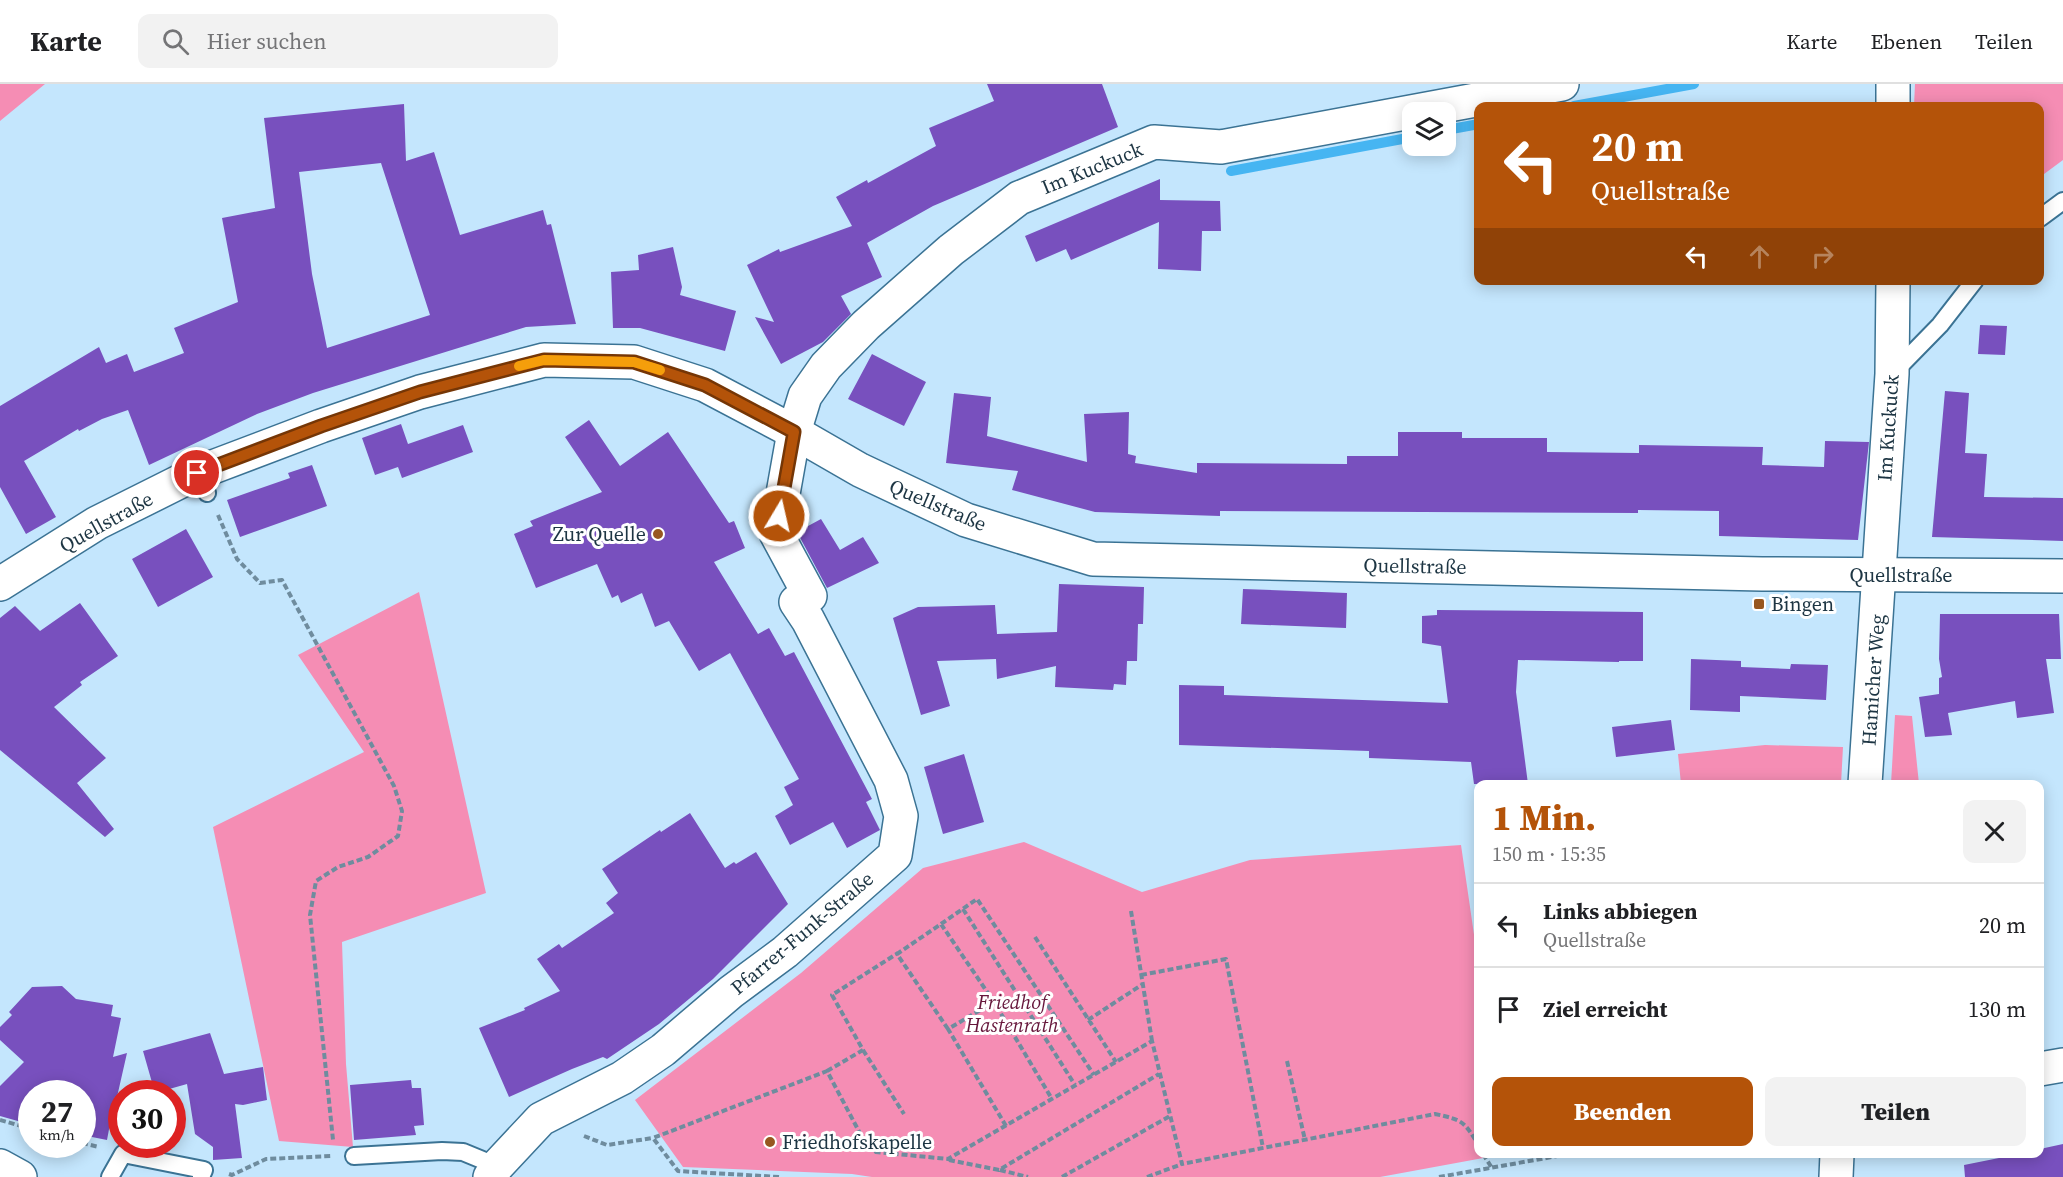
<!DOCTYPE html>
<html lang="de">
<meta charset="utf-8">
<style>
body{margin:0;font-family:"Source Serif 4",serif;background:#f2f2f2;color:#202124;height:100vh;display:flex;flex-direction:column;font-size:22px;white-space:nowrap}
*{box-sizing:border-box;margin:0}
p{font-size:20px;color:#757577}
.icon{flex:none;width:33px;height:33px;fill:none;stroke:currentColor;stroke-width:2;stroke-linecap:round;stroke-linejoin:round}
.map{position:relative;flex:1;overflow:hidden}
.details{position:absolute;left:1474px;top:696px;width:570px;height:378px;display:flex;flex-direction:column;background:#fff;border-radius:12px;box-shadow:0 3px 15px #0003}
.details>*{flex:none}
.banner{position:absolute;left:1474px;top:18px;width:570px;height:183px;border-radius:12px;box-shadow:0 3px 15px #0003;background:#b45309;color:#fff;overflow:hidden}
.buttons{position:absolute;left:1402px;top:18px;display:grid;gap:12px}
.buttons a{display:grid;place-items:center;width:54px;height:54px;border-radius:12px;background:#fff;box-shadow:0 3px 15px #0003;font-size:30px}
.speed{position:absolute;left:18px;top:996px;display:flex;gap:12px;font-size:30px;font-weight:700;text-align:center}
.speed>*{display:grid;place-content:center;width:78px;height:78px;border-radius:50%;background:#fff;box-shadow:0 3px 15px #0003;line-height:1}
.speed small{font-size:15px;font-weight:400}
.speed .limit{border:9px solid #d22;background:#fff;color:#111}
.pin{position:absolute;display:grid;place-items:center;width:51px;height:51px;color:#fff;margin:-26px;border:3px solid #fff;border-radius:50%;box-shadow:0 2px 6px #0007}
.me{position:absolute;width:66px;margin:-33px;rotate:9deg;stroke-linejoin:round;filter:drop-shadow(0 0 4px #0008)}
.turn{display:flex;align-items:center;gap:21px;height:126px;padding:0 18px;font-size:27px}
.turn .icon{width:78px;height:78px;stroke-width:2.5}
.turn b{display:block;font-size:42px;line-height:51px}
.lanes{display:flex;align-items:center;height:57px;padding:0 18px;background:#0003;justify-content:center;gap:30px;direction:ltr}
.lanes .off{opacity:.35}
.round{display:grid;place-items:center;flex:none;width:63px;height:63px;border-radius:12px;background:#f2f2f2}
.summary{display:flex;align-items:center;justify-content:space-between;height:102px;padding:0 18px}
h1{font-size:36px;font-weight:800;line-height:45px;color:#b45309}
.action{display:flex;gap:12px;margin-top:auto;padding:12px 18px}
.action a{flex:1;height:69px;border-radius:12px;background:#b45309;color:#fff;font-size:24px;font-weight:800;line-height:69px;text-align:center}
.action a+a{background:#f2f2f2;color:#202124}
ul{padding:0;list-style:none}
li{display:flex;align-items:center;gap:18px;height:84px;padding:0 18px;border-top:2px solid #e0e0e0}
li div{flex:1}
li b{display:block;font-size:22px}
li em{font-style:normal}
header{display:flex;align-items:center;gap:36px;box-sizing:border-box;height:84px;padding:0 30px;background:#fff;border-bottom:2px solid #e0e0e0}
header strong{font-size:28px}
nav{display:flex;gap:33px;margin-inline-start:auto;font-size:21px}
.search{width:420px;height:54px;background:#f2f2f2;display:flex;align-items:center;gap:15px;box-sizing:border-box;padding:0 21px;border-radius:12px;color:#757577;font-size:22px}
.map>svg:first-child{display:block}
.green{fill:#f58db4}
.lines{fill:none;stroke-linecap:round;stroke-linejoin:round}
.stream{stroke:#46b5f2;stroke-width:10}
.building{fill:#7850be;fill-rule:evenodd}
.service-casing{stroke:#3b7394;stroke-width:20}
.minor-casing{stroke:#3b7394;stroke-width:36}
.secondary-casing{stroke:#3b7394;stroke-width:36}
.path{stroke:#6f8c9e;stroke-width:4;stroke-dasharray:6 3;stroke-linecap:butt}
.service{stroke:#fff;stroke-width:16}
.minor{stroke:#fff;stroke-width:33}
.secondary{stroke:#fff;stroke-width:33}
.route-casing{stroke:#753606;stroke-width:15}
.route{stroke:#b45309;stroke-width:10}
.slow{stroke:#f59e0b;stroke-width:10}
.poi-dot{fill:#975720;stroke:#fff;stroke-width:2}
.labels{text-anchor:middle;dominant-baseline:central;stroke-width:6;stroke-linejoin:round;paint-order:stroke}
.street-label{font-size:20px;fill:#1d3543;stroke:#fff}
.poi-label{font-size:20px;fill:#1d3543;stroke:#fff;text-anchor:start}
.park-label{font-size:20px;font-style:italic;fill:#66163b;stroke:#fff}
</style>
<header>
<strong>Karte</strong>
<div class="search"><svg class="icon" aria-label="search" viewBox="0 0 24 24"><circle cx="10" cy="10" r="6"/><path d="M15 15l6 6"/></svg>Hier suchen</div>
<nav><a>Karte</a><a>Ebenen</a><a>Teilen</a></nav>
</header>
<div class="map">
<svg width="2063" height="1093" viewBox="0 0 2063 1093">
<rect width="100%" height="100%" fill="#c4e6fd"/>
<path class="green" d="M 0,0 L 45,0 L 0,37 Z
M 1915,0 L 2063,0 L 2063,76 L 2040,93 L 2040,22 L 1914,22 Z
M 419,508 L 486,809 L 342,858 L 346,980 L 353,1063 L 279,1057 L 213,743 L 364,668 L 298,571 Z
M 1895,631 L 1912,632 L 1919,700 L 1891,700 Z
M 1765,661 L 1843,663 L 1841,700 L 1681,700 L 1678,670 Z
M 1024,758 L 1142,808 L 1250,776 L 1461,761 L 1479,885 L 1479,1070 L 1505,1070 L 1380,1093 L 872,1093 L 852,1090 L 683,1083 L 635,1016 L 801,889 L 923,784 Z"/>
<g class="lines">
<path class="stream" d="M 1574,22 L 1694,0
M 1446,46 L 1479,40
M 1231,87 L 1413,53"/>
</g>
<path class="building" d="M 987,0 L 1102,0 L 1118,43 L 933,122 L 867,159 L 882,193 L 841,212 L 851,230 L 823,258 L 781,280 L 755,233 L 774,238 L 747,181 L 779,165 L 780,168 L 852,142 L 836,113 L 867,96 L 868,99 L 936,62 L 929,44 L 994,17 Z
M 404,20 L 406,77 L 434,68 L 460,151 L 543,126 L 547,141 L 551,140 L 576,240 L 526,243 L 313,309 L 257,330 L 149,381 L 128,326 L 102,335 L 79,347 L 78,345 L 24,377 L 56,433 L 26,450 L 0,403 L 0,322 L 99,263 L 106,279 L 127,270 L 134,288 L 184,269 L 174,244 L 238,218 L 222,134 L 275,124 L 264,34 ZM 381,79 L 430,231 L 327,264 L 312,190 L 299,88 Z
M 1160,95 L 1160,116 L 1220,117 L 1221,147 L 1202,147 L 1201,187 L 1158,185 L 1159,138 L 1071,176 L 1066,165 L 1036,178 L 1025,152 Z
M 673,163 L 682,203 L 680,211 L 736,227 L 725,267 L 640,244 L 613,244 L 611,188 L 639,186 L 638,171 Z
M 1980,241 L 2007,242 L 2005,271 L 1978,270 Z
M 872,270 L 926,298 L 904,342 L 848,315 Z
M 1945,307 L 1969,309 L 1965,369 L 1987,370 L 1984,413 L 2063,414 L 2063,457 L 1932,453 Z
M 954,309 L 991,313 L 987,352 L 1087,378 L 1084,330 L 1129,328 L 1128,370 L 1136,372 L 1135,379 L 1197,389 L 1197,379 L 1347,380 L 1347,372 L 1398,372 L 1398,348 L 1462,348 L 1462,354 L 1547,354 L 1547,368 L 1639,369 L 1639,361 L 1763,363 L 1762,381 L 1824,383 L 1825,357 L 1869,358 L 1858,456 L 1719,452 L 1719,427 L 1638,426 L 1638,429 L 1220,427 L 1220,432 L 1095,428 L 1012,406 L 1018,387 L 946,379 Z
M 589,336 L 620,382 L 668,348 L 729,439 L 734,437 L 745,464 L 714,478 L 758,550 L 769,544 L 785,572 L 794,568 L 872,715 L 866,718 L 880,746 L 847,764 L 833,738 L 790,761 L 775,732 L 793,721 L 784,703 L 799,695 L 730,569 L 699,587 L 669,537 L 655,543 L 642,509 L 621,519 L 618,511 L 612,514 L 597,480 L 536,504 L 514,450 L 533,442 L 530,437 L 602,408 L 565,353 Z
M 401,340 L 408,360 L 463,341 L 473,368 L 402,394 L 398,383 L 375,391 L 362,354 Z
M 312,381 L 327,422 L 240,453 L 227,416 L 290,394 L 288,389 Z
M 821,435 L 840,466 L 863,453 L 879,479 L 827,504 L 797,448 Z
M 186,445 L 213,493 L 158,523 L 132,475 Z
M 1059,500 L 1144,503 L 1143,540 L 1138,540 L 1137,577 L 1127,577 L 1126,601 L 1114,600 L 1113,606 L 1055,603 L 1056,582 L 997,595 L 996,575 L 937,577 L 950,622 L 921,631 L 893,534 L 918,523 L 995,521 L 997,550 L 1057,548 Z
M 1243,505 L 1347,509 L 1346,544 L 1241,540 Z
M 80,519 L 118,572 L 80,598 L 82,601 L 54,623 L 106,674 L 77,699 L 114,745 L 105,753 L 0,666 L 0,534 L 15,522 L 40,547 Z
M 1437,526 L 1643,528 L 1643,577 L 1619,577 L 1619,578 L 1518,576 L 1516,608 L 1528,700 L 1474,700 L 1471,678 L 1369,674 L 1369,667 L 1179,661 L 1179,601 L 1224,602 L 1224,611 L 1448,619 L 1441,562 L 1422,559 L 1422,532 L 1437,531 Z
M 1940,530 L 2059,530 L 2061,575 L 2046,575 L 2054,629 L 2017,634 L 2015,617 L 1948,629 L 1952,651 L 1925,653 L 1919,613 L 1939,610 L 1939,594 L 1942,593 L 1939,575 Z
M 1691,575 L 1741,577 L 1741,583 L 1790,585 L 1791,580 L 1828,581 L 1826,616 L 1740,612 L 1740,628 L 1690,626 Z
M 1671,636 L 1675,666 L 1616,673 L 1612,643 Z
M 964,670 L 984,738 L 943,750 L 924,683 Z
M 690,729 L 725,784 L 734,778 L 736,780 L 756,768 L 788,820 L 713,895 L 659,940 L 607,975 L 603,973 L 572,985 L 509,1013 L 479,944 L 525,926 L 524,924 L 560,907 L 537,875 L 559,860 L 562,864 L 614,829 L 606,819 L 618,809 L 602,785 L 660,746 L 661,748 Z
M 62,902 L 76,915 L 113,921 L 111,932 L 121,934 L 113,973 L 127,969 L 117,1013 L 115,1013 L 107,1056 L 82,1051 L 82,1010 L 32,1010 L 32,1041 L 0,1032 L 0,1002 L 24,978 L 0,956 L 0,943 L 12,931 L 9,928 L 32,903 Z
M 210,949 L 224,990 L 263,983 L 267,1016 L 243,1021 L 235,1020 L 242,1074 L 213,1076 L 213,1063 L 195,1050 L 187,1000 L 155,1009 L 143,967 Z
M 411,996 L 412,1004 L 421,1004 L 424,1041 L 414,1042 L 416,1051 L 354,1056 L 350,1001 Z
M 2063,1060 L 2063,1093 L 1965,1093 L 1964,1081 L 2019,1070 L 2040,1070 L 2040,1065 Z"/>
<g class="lines">
<defs>
<path id="service" d="M 2040,134 L 2063,117
M 1895,287 L 1940,241 L 1975,196
M 197,389 L 207,409
M 354,1072 L 442,1067 L 463,1068 L 497,1082
M 110,1093 L 123,1070 L 204,1086 L 201,1093"/>
<path id="minor" d="M 1893,0 L 1893,22
M 1865,700 L 1892,290 L 1893,196
M 2040,985 L 2063,981
M 0,1082 L 20,1093
M 490,1093 L 497,1082 L 541,1035 L 622,994 L 663,966 L 731,908 L 785,868 L 895,771 L 901,732 L 891,696 L 808,536 L 796,518 L 810,512 L 776,449 L 794,348 L 805,312 L 826,282 L 866,241 L 951,166 L 1019,114 L 1154,58 L 1221,63 L 1562,0
M 1836,1093 L 1837,1070"/>
<path id="secondary" d="M 0,500 L 97,439 L 197,389 L 321,342 L 420,308 L 544,276 L 634,278 L 705,301 L 794,348 L 860,386 L 966,436 L 1093,475 L 1762,490 L 2063,492"/>
</defs>
<use href="#service" class="service-casing"/>
<use href="#minor" class="minor-casing"/>
<use href="#secondary" class="secondary-casing"/>
<path class="path" d="M 218,431 L 237,475 L 260,499 L 282,496 L 394,702 L 402,727 L 398,752 L 368,773 L 338,783 L 316,797 L 310,831 L 333,1056
M 963,825 L 1075,1001
M 1131,827 L 1152,957
M 941,840 L 977,815 L 1094,991
M 1035,853 L 1116,978
M 1141,891 L 1226,875 L 1263,1064
M 1088,936 L 1143,900
M 948,945 L 897,870 L 941,840 L 994,918
M 863,966 L 904,1030
M 1287,977 L 1305,1056
M 827,987 L 863,966 L 832,911 L 898,869
M 0,1036 L 32,1045
M 1006,1042 L 948,945 L 994,918 L 1052,1015
M 584,1052 L 607,1061 L 653,1054
M 82,1059 L 99,1063
M 1483,1070 L 1492,1084
M 949,1076 L 999,1086 L 1159,990
M 1000,1086 L 1028,1093
M 229,1090 L 232,1091 L 266,1075 L 332,1072
M 779,1093 L 678,1087 L 653,1054 L 827,987 L 863,1055 L 876,1068 L 948,1075 L 1152,957 L 1182,1080 L 1435,1030 C 1463,1036 1464,1037 1479,1062
M 1062,1093 L 1170,1032
M 1147,1093 L 1182,1080
M 1439,1093 L 1569,1070"/>
<use href="#service" class="service"/>
<use href="#minor" class="minor"/>
<use href="#secondary" class="secondary"/>
</g>
<g class="lines">
<defs>
<path id="route" d="M 197,389 L 321,342 L 420,308 L 544,276 L 634,278 L 705,301 L 794,348 L 779,432"/>
</defs>
<use href="#route" class="route-casing"/>
<use href="#route" class="route"/>
<path class="slow" d="M 519,282 L 544,276 L 634,278 L 660,286"/>
</g>
<g class="poi-dot">
<circle cx="658" cy="450" r="6"/>
<rect x="1753" y="514" width="12" height="12" rx="3"/>
<circle cx="770" cy="1058" r="6"/>
</g>
<g class="labels">
<g class="street-label">
<text transform="translate(1092 84) rotate(-22)">Im Kuckuck</text>
<text transform="translate(1888 344) rotate(-86)">Im Kuckuck</text>
<text transform="translate(938 421) rotate(23)">Quellstraße</text>
<text transform="translate(106 438) rotate(-29)">Quellstraße</text>
<text transform="translate(1415 482) rotate(1)">Quellstraße</text>
<text x="1901" y="491">Quellstraße</text>
<text transform="translate(1873 596) rotate(-86)">Hamicher Weg</text>
<text transform="translate(802 849) rotate(-40)">Pfarrer-Funk-Straße</text>
</g>
<g class="poi-label">
<text x="646" y="450" text-anchor="end">Zur Quelle</text>
<text x="1771" y="520">Bingen</text>
<text x="782" y="1058">Friedhofskapelle</text>
</g>
<g class="park-label">
<text x="1012" y="918">Friedhof<tspan x="1012" dy="23">Hastenrath</tspan></text>
</g>
</g>
</svg>
<div class="buttons">
<a><svg class="icon" aria-label="layers" viewBox="0 0 24 24"><path d="M12 4l9 5-9 5-9-5zM3 14l9 5 9-5"/></svg></a>
</div>
<div class="speed"><div>27<small>km/h</small></div><div class="limit">30</div></div>
<div class="pin" style="left:197px;top:389px;background:#d93025"><svg class="icon" aria-label="arrive" viewBox="0 0 24 24"><path d="M6 21V4h12l-3 4 3 4H6"/></svg></div>
<svg class="me" style="left:779px;top:432px" viewBox="-20 -20 40 40"><circle r="17" fill="#b45309" stroke="#fff" stroke-width="3"/><path d="M0-11L8 9 0 5-8 9z" fill="#fff"/></svg>
<div class="banner">
<div class="turn"><svg class="icon" aria-label="left" viewBox="0 0 24 24"><path d="M17 20v-9H6M10 6l-5 5 5 5"/></svg><div><b>20 m</b>Quellstraße</div></div>
<div class="lanes"><svg class="icon" aria-label="left" viewBox="0 0 24 24"><path d="M17 20v-9H6M10 6l-5 5 5 5"/></svg><svg class="icon off" aria-label="ahead" viewBox="0 0 24 24"><path d="M12 20V5M6 11l6-6 6 6"/></svg><svg class="icon off" aria-label="right" viewBox="0 0 24 24"><path d="M7 20v-9h11M14 6l5 5-5 5"/></svg></div>
</div>
<section class="details">
<div class="summary"><div><h1>1 Min.</h1><p>150 m · 15:35</p></div><a class="round"><svg class="icon" aria-label="close" viewBox="0 0 24 24"><path d="M6 6l12 12M18 6L6 18"/></svg></a></div>
<ul>
<li><svg class="icon" aria-label="left" viewBox="0 0 24 24"><path d="M17 20v-9H6M10 6l-5 5 5 5"/></svg><div><b>Links abbiegen</b><p>Quellstraße</p></div><em>20 m</em></li>
<li><svg class="icon" aria-label="arrive" viewBox="0 0 24 24"><path d="M6 21V4h12l-3 4 3 4H6"/></svg><div><b>Ziel erreicht</b></div><em>130 m</em></li>
</ul>
<div class="action"><a>Beenden</a><a>Teilen</a></div>
</section>
</div>
